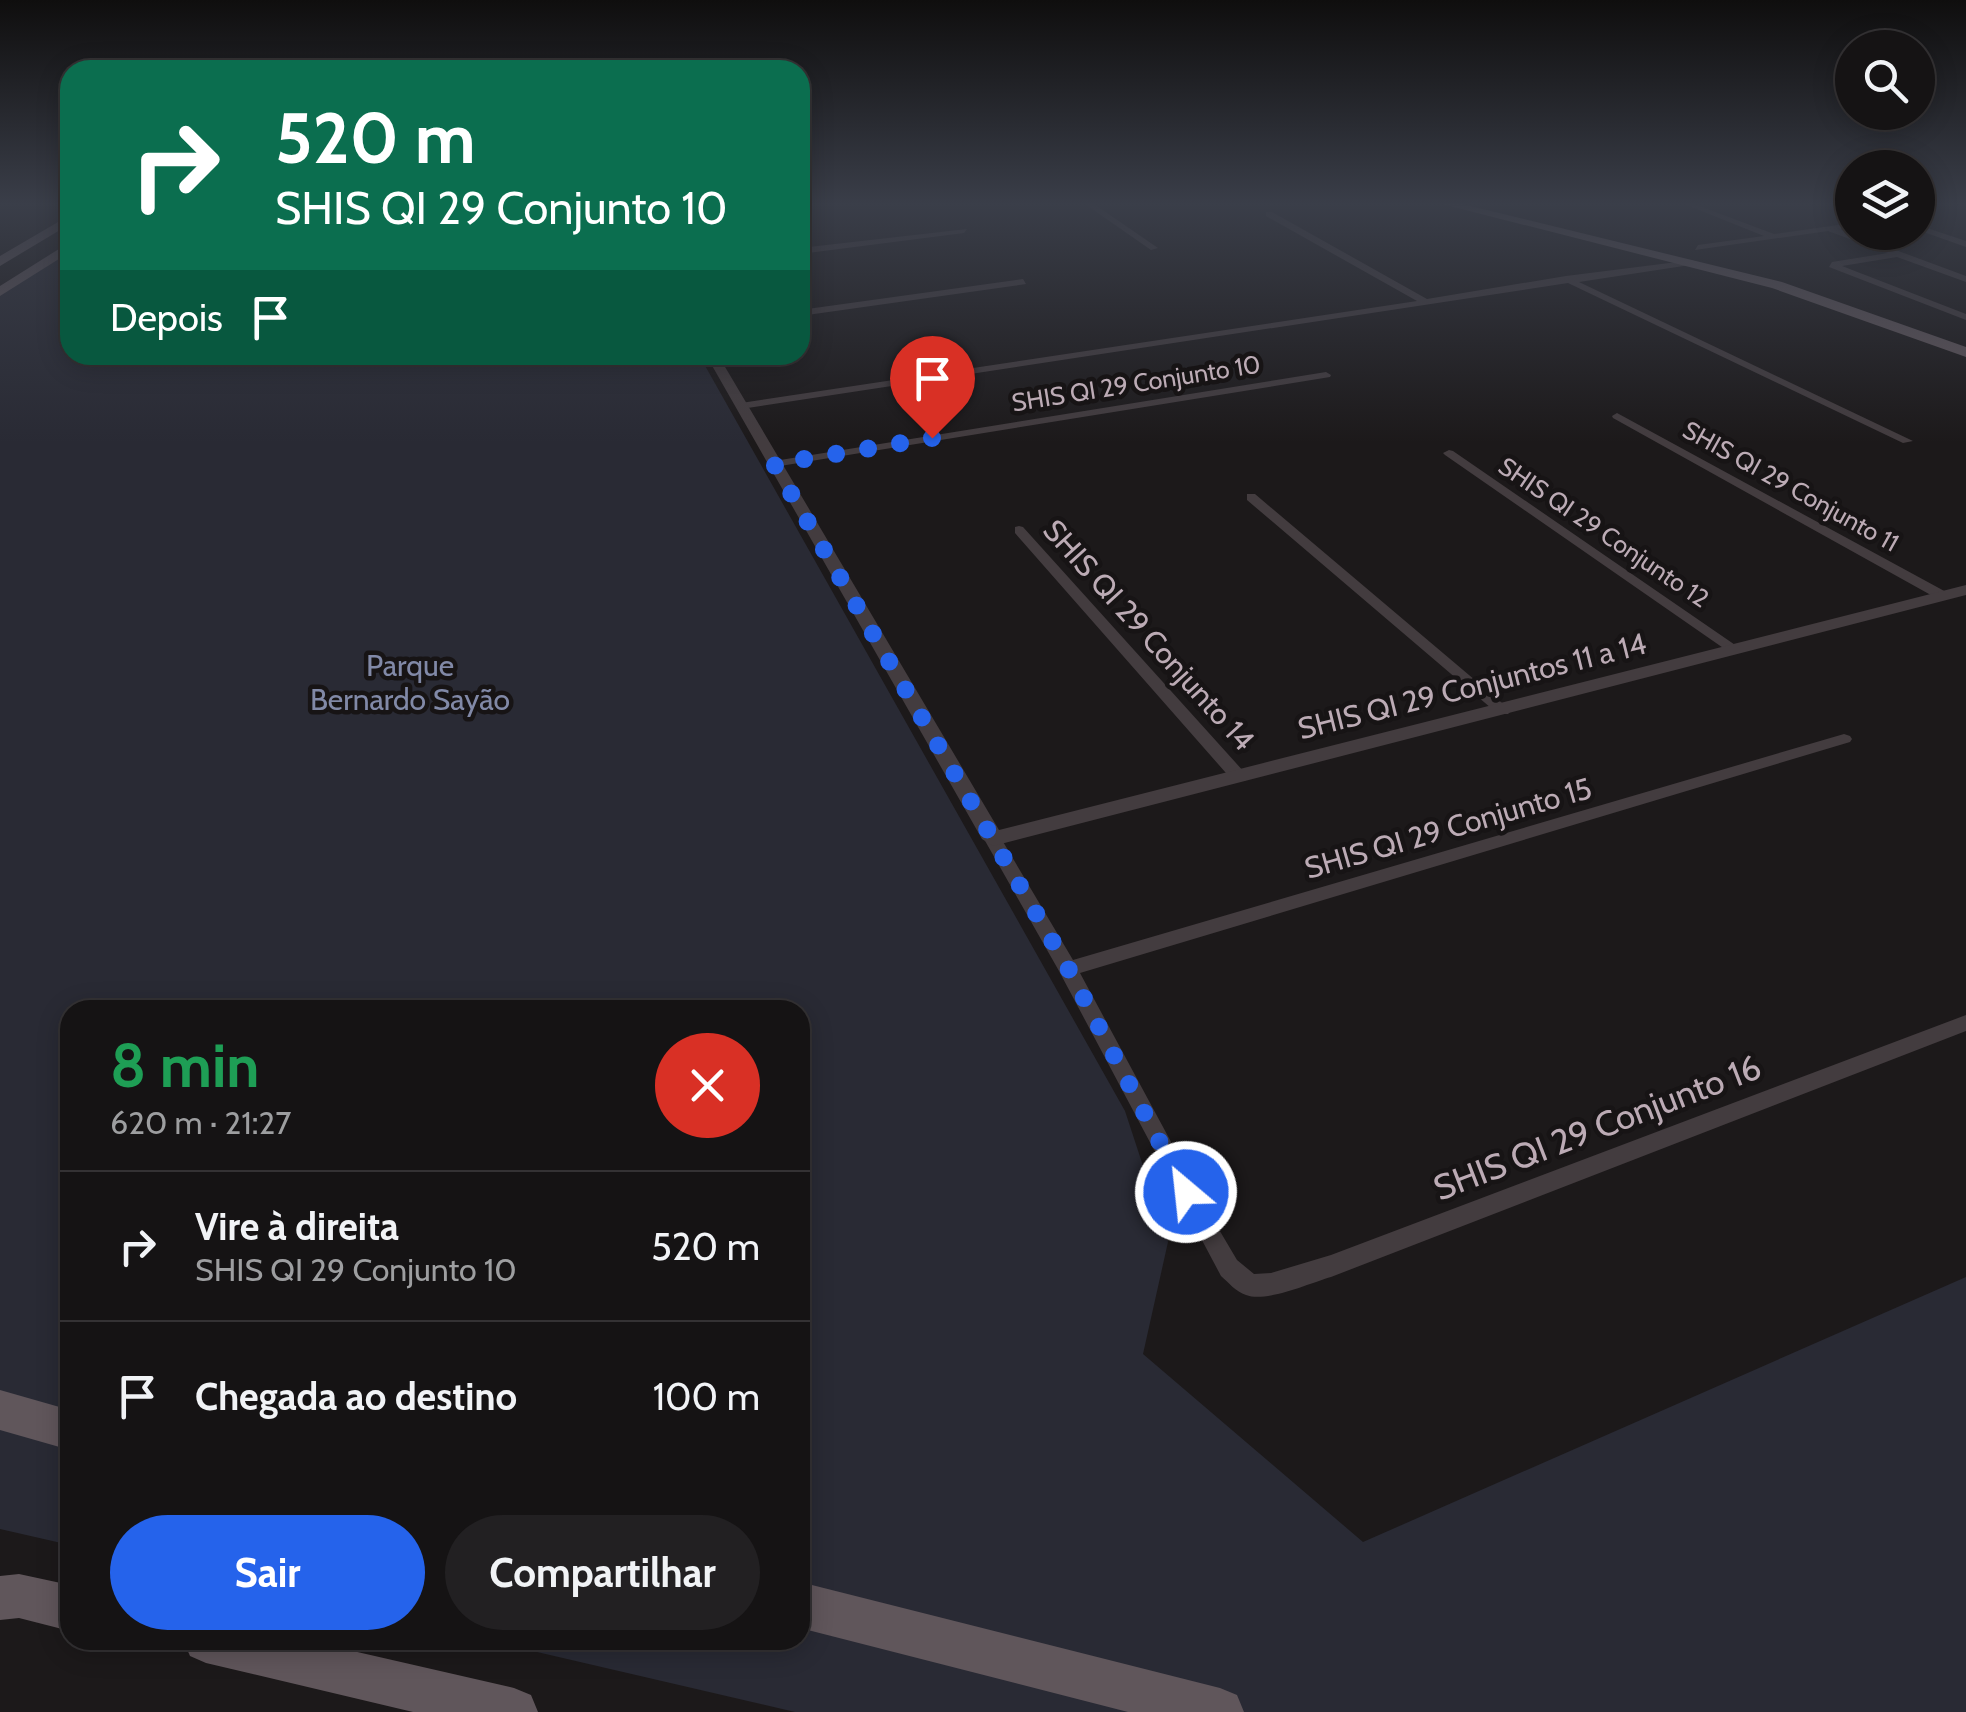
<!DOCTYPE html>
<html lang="pt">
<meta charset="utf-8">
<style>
body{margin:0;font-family:Cabin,sans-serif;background:#222022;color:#f1f3f6;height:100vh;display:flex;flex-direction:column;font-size:38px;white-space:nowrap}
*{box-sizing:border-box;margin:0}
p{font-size:32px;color:#9d9ea0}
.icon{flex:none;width:55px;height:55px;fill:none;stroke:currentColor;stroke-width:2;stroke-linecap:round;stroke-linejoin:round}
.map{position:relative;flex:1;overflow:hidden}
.sheet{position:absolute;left:60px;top:1000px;width:750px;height:650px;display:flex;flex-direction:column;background:#151314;border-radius:30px;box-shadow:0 5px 25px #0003,0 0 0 2px #343234}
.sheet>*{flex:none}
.top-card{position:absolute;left:60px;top:60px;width:750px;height:305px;border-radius:30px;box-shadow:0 5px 25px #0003,0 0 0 2px #343234;background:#0b6e4f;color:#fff;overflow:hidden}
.fabs{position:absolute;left:1835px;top:30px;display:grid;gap:20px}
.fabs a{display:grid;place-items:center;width:100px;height:100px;border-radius:50%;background:#151314;box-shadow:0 5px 25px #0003,0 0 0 2px #343234;font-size:50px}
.pin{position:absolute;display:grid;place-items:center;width:85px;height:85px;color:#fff;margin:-102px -42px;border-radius:50% 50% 50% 0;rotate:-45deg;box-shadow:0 0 10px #0007}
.pin .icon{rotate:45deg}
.me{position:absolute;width:110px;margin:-55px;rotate:332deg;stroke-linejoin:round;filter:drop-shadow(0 0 8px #0008)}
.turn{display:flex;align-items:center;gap:35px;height:210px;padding:0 50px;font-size:45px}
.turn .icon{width:130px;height:130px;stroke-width:2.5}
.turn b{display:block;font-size:70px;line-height:85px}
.then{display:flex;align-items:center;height:95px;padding:0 50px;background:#0003;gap:20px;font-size:38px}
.round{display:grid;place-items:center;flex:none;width:105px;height:105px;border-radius:52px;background:#222022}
.summary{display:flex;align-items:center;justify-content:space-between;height:170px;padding:0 50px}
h1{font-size:60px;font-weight:800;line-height:75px;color:#1e9e55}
.action{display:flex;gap:20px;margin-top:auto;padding:20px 50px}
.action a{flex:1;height:115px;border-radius:60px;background:#2563eb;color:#fff;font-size:40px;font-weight:800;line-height:115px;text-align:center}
.action a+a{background:#222022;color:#f1f3f6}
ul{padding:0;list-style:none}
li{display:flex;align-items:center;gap:30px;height:150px;padding:0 50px;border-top:2px solid #343234}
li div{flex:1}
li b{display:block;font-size:38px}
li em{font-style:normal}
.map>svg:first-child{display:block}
.green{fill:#292a34}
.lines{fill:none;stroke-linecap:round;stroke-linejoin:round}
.minor{fill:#433c3f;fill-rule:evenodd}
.tertiary{fill:#433c3f;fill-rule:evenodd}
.primary{fill:#60565b;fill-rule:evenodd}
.route{stroke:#2563eb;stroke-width:18;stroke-dasharray:0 32.4}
.labels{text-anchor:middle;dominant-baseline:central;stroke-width:9;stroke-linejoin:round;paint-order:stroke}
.far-street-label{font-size:25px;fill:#bcabb5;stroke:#171415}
.street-label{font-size:30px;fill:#bcabb5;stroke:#171415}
.park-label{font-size:30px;fill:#8189a7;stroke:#171415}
.near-street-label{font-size:35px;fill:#bcabb5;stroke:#171415}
</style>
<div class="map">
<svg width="1966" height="1712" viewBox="0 0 1966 1712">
<rect width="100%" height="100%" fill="#1c191a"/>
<path class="green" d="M 70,244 L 70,355 L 699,355 L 1125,1111 L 1168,1242 L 1143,1354 L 1363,1542 L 1966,1277 L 1966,1712 L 795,1712 L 485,1640 L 800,1640 L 800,1010 L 70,1010 L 70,1545 L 0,1529 L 0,291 Z"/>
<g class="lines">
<path class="minor" d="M 1085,204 L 1094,204 L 1158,248 L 1151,250 Z
M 1684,204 L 1694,204 L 1774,234 L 1852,223 L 1852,227 L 1839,229 L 1966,276 L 1966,282 L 1897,257 L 1842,266 L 1966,314 L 1966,320 L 1829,267 L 1832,262 L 1888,253 L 1828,231 L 1695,250 L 1698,245 L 1764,236 Z
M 1845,204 L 1852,204 L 1852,207 L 1846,206 Z
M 1266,212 L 1272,212 L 1427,299 L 1566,276 L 1693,260 L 1690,265 L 1579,282 L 1913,441 L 1903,443 L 1568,283 L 741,409 L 736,406 L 741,403 L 1417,301 L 1266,216 Z
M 1918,225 L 1966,241 L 1966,247 L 1918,230 Z
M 967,229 L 964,233 L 800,254 L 800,248 Z
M 1023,279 L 1026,284 L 800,316 L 800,310 Z
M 1326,372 L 1331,375 L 1330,377 L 774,467 L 768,464 L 774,461 Z
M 1617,413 L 1948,593 L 1950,596 L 1948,599 L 1938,599 L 1613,418 L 1612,416 Z
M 1449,450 L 1453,451 L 1741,649 L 1739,652 L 1729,652 L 1445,455 L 1443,453 Z
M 1247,494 L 1255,494 L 1508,708 L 1511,711 L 1508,714 L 1498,714 L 1247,500 Z
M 1019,526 L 1023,527 L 1245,773 L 1247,777 L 1245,781 L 1233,781 L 1015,533 L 1015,527 Z
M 1844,734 L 1850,736 L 1852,739 L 1850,742 L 1080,973 L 1211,1216 L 1237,1260 L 1254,1274 L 1271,1273 L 1331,1255 L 1966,1015 L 1966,1031 L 1331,1277 C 1310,1283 1266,1303 1246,1295 C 1236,1292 1228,1282 1221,1276 L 1059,971 L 984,839 L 987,835 L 999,835 L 1073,960 Z"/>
<path class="tertiary" d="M 706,355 L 718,355 L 999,830 L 1966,585 L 1966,595 L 993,846 L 982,839 Z"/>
<path class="primary" d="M 1442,204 L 1462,204 L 1782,282 L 1966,347 L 1966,357 L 1772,288 Z
M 70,215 L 70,224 L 0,266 L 0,256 Z
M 70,242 L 70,252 L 0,296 L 0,286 Z
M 0,1390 L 70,1410 L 70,1450 L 0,1430 Z
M 19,1574 L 70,1585 L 70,1631 L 19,1618 L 0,1620 L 0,1576 Z
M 800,1582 L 1220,1688 L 1237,1695 L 1244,1712 L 1128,1712 L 800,1628 Z
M 183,1640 L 305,1640 L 514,1688 L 531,1695 L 538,1712 L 413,1712 L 206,1663 L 190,1656 Z"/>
</g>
<linearGradient id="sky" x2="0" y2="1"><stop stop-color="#0f0e0e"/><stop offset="0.46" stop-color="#3a3e49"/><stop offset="1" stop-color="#3a3e49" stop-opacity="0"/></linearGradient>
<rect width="1966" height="443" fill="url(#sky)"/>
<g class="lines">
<path class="route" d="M 932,438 L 774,464 L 1068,968 L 1186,1192"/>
</g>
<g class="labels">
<g class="far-street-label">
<text transform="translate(1136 383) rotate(-9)">SHIS QI 29 Conjunto 10</text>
<text transform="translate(1791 486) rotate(29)">SHIS QI 29 Conjunto 11</text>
<text transform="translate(1604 532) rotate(34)">SHIS QI 29 Conjunto 12</text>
</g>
<g class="street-label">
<text transform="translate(1149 635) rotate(48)">SHIS QI 29 Conjunto 14</text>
<text transform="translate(1472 686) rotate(-14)">SHIS QI 29 Conjuntos 11 a 14</text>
<text transform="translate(1448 828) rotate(-16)">SHIS QI 29 Conjunto 15</text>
</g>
<g class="park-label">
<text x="410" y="665">Parque<tspan x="410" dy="34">Bernardo Sayão</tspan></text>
</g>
<g class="near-street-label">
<text transform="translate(1597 1127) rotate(-21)">SHIS QI 29 Conjunto 16</text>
</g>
</g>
</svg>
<div class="fabs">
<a><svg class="icon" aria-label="search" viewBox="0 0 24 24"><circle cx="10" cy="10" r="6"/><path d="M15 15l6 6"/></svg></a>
<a><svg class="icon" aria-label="layers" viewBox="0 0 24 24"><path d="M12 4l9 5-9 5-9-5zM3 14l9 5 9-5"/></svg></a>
</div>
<div class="pin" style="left:932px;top:438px;background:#d93025"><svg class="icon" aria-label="arrive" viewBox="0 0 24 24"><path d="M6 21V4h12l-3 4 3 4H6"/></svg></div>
<svg class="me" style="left:1186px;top:1192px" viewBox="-20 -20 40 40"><circle r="17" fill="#2563eb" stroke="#fff" stroke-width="3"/><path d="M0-11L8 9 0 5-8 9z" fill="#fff"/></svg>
<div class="top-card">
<div class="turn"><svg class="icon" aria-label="right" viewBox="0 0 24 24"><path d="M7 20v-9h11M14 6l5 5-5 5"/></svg><div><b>520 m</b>SHIS QI 29 Conjunto 10</div></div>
<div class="then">Depois<svg class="icon" aria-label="arrive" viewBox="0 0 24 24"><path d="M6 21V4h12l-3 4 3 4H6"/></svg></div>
</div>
<section class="sheet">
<div class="summary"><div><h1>8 min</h1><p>620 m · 21:27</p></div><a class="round" style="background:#d93025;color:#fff"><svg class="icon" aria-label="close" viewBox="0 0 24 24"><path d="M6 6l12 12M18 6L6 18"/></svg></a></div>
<ul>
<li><svg class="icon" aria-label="right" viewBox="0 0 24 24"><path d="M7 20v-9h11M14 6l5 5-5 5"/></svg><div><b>Vire à direita</b><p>SHIS QI 29 Conjunto 10</p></div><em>520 m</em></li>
<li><svg class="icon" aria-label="arrive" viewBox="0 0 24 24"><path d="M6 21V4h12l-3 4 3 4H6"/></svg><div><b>Chegada ao destino</b></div><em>100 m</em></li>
</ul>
<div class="action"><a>Sair</a><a>Compartilhar</a></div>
</section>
</div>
